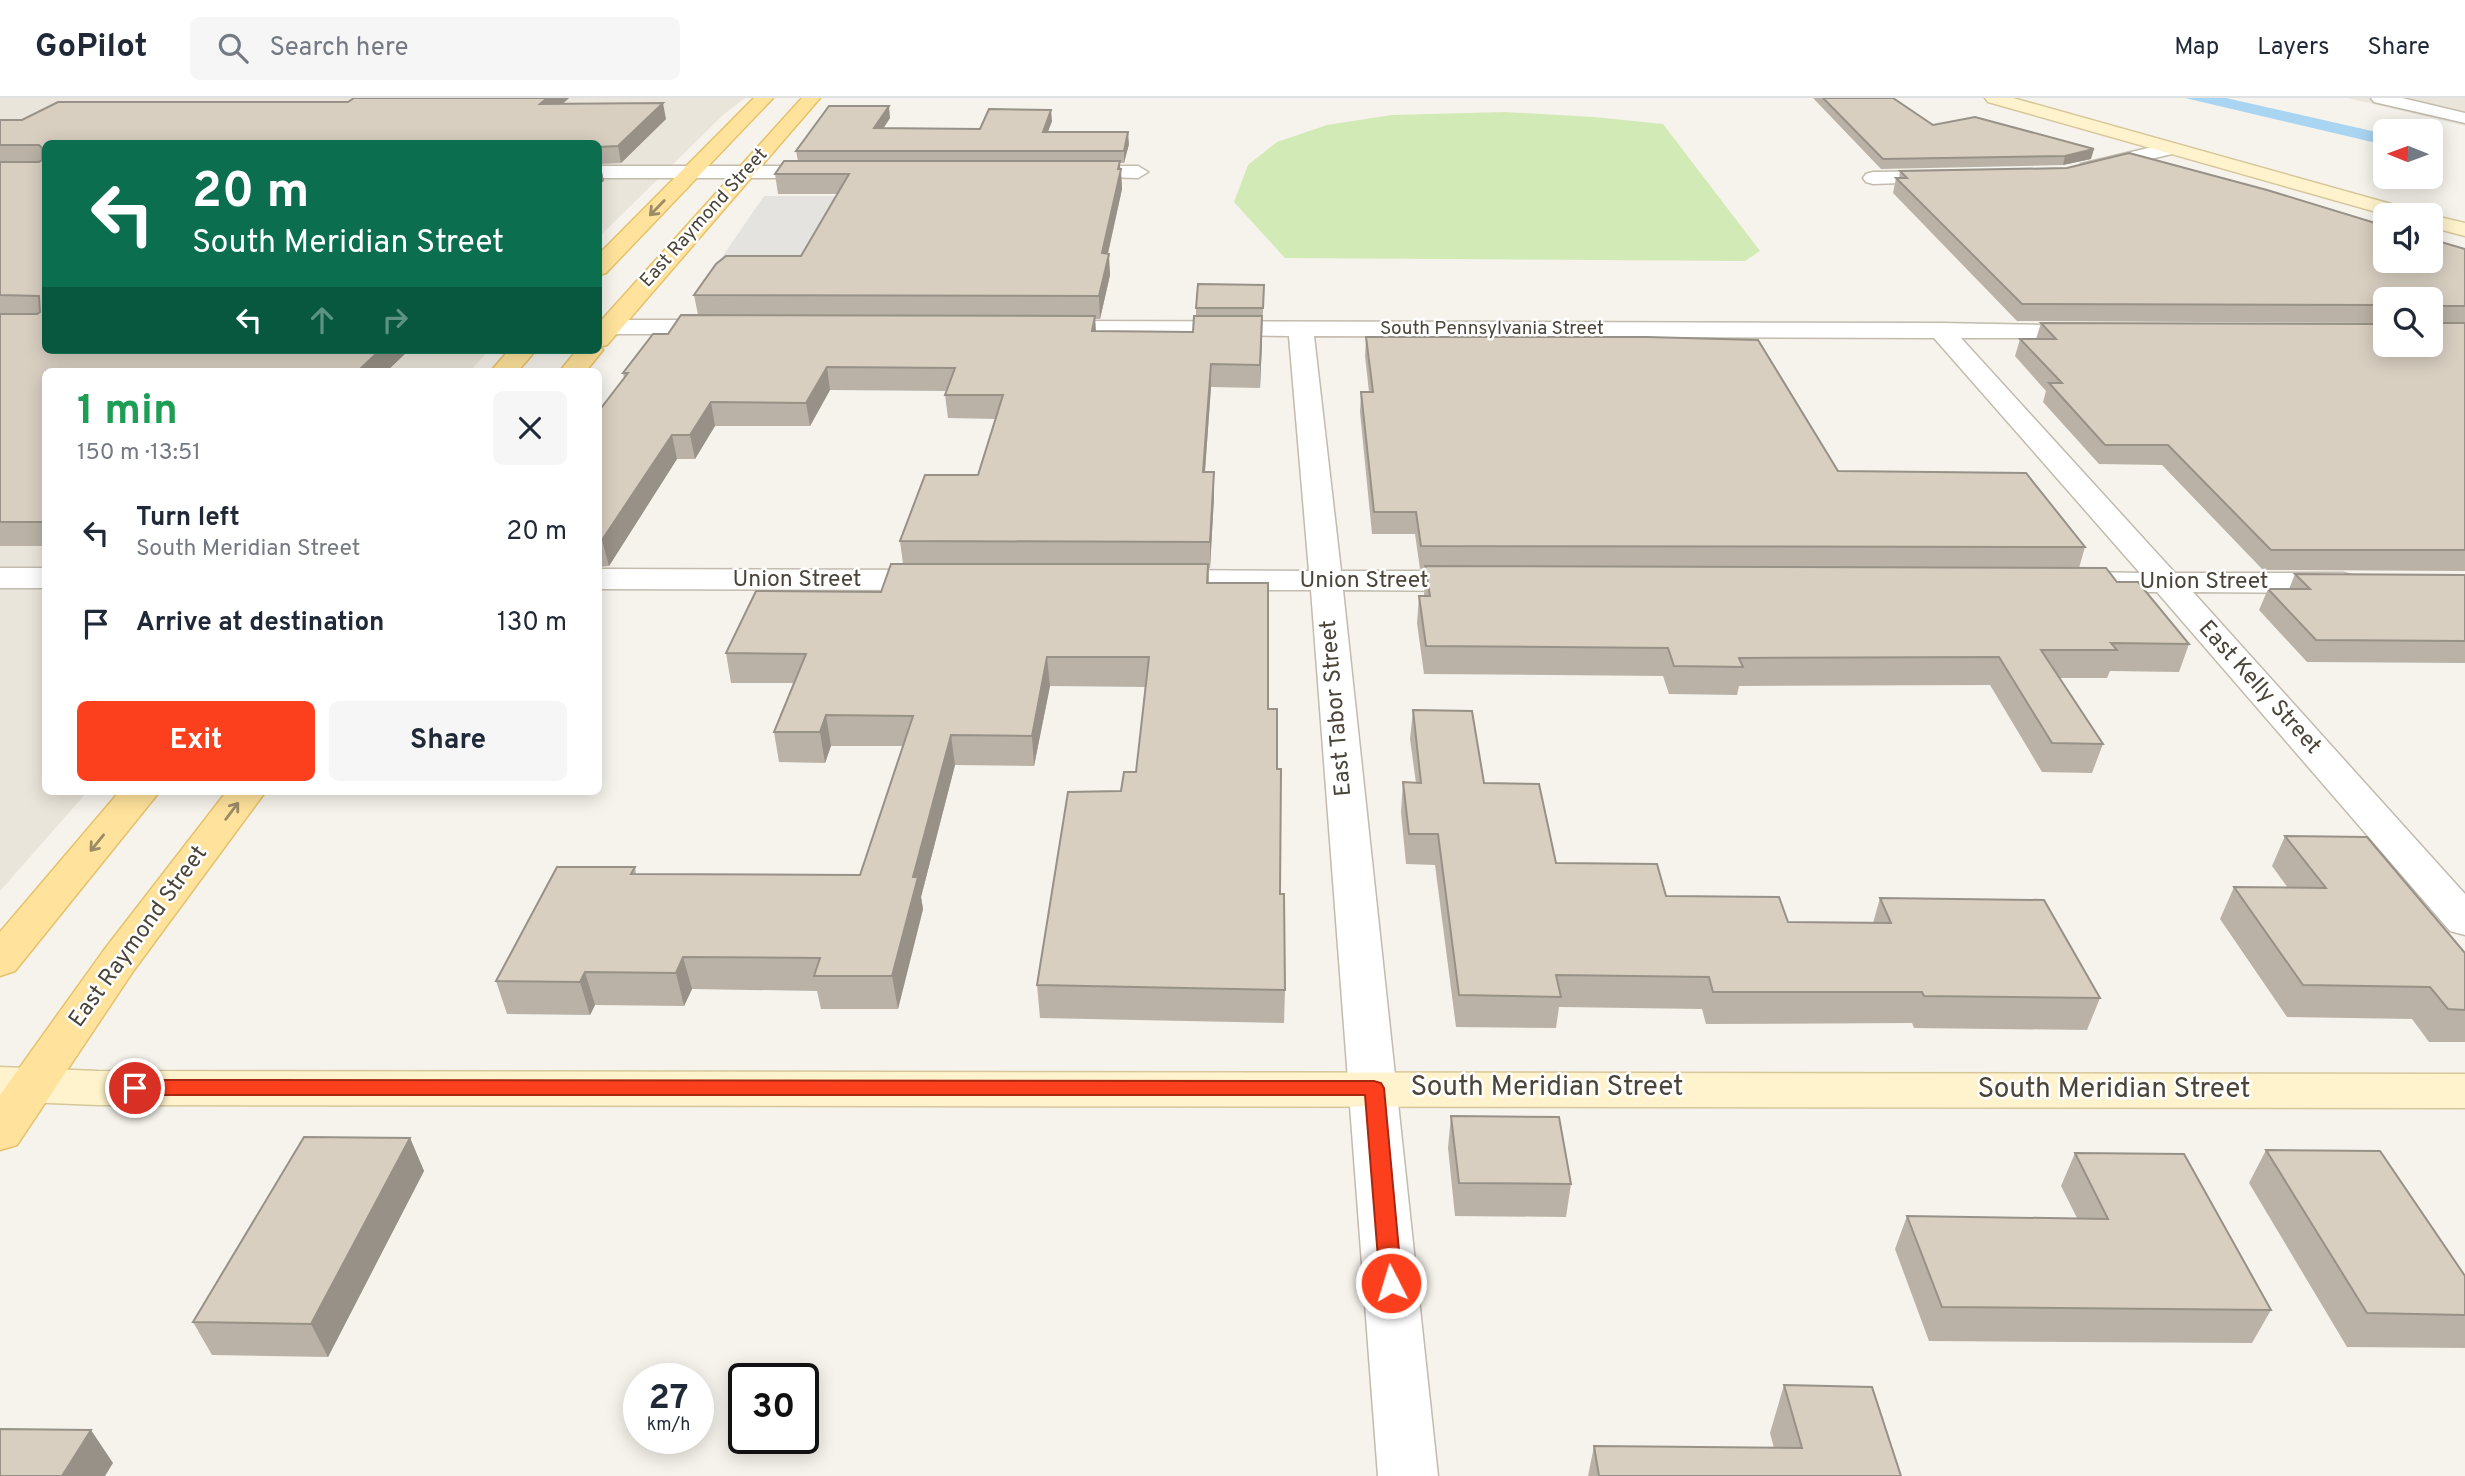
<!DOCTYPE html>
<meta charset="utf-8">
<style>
body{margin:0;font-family:Overpass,sans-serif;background:#f6f6f7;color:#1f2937;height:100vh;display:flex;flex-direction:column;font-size:26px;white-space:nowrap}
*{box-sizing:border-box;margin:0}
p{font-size:23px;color:#747a83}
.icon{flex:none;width:38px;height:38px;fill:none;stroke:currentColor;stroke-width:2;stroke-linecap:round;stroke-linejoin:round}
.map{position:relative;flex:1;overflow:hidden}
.drawer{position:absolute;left:42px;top:270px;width:560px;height:427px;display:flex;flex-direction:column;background:#fff;border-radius:10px;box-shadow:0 4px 18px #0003}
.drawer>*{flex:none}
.top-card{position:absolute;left:42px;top:42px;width:560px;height:214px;border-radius:10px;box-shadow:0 4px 18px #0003;background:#0b6e4f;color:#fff;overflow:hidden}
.needle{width:46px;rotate:271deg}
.controls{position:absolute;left:2373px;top:21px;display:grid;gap:14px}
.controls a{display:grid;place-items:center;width:70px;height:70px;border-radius:10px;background:#fff;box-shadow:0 4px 18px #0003;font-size:35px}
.speed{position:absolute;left:623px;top:1265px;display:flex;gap:14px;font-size:35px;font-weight:700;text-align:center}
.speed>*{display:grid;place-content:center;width:91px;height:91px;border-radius:50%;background:#fff;box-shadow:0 4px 18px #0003;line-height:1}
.speed small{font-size:18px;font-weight:400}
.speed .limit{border:4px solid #111;border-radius:10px;background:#fff;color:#111}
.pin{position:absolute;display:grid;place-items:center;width:60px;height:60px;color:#fff;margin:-30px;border:4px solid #fff;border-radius:50%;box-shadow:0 2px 7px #0007}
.me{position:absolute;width:77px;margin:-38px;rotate:355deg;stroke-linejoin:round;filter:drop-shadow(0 0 5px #0008)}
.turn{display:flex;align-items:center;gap:24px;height:147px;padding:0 35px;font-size:32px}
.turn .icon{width:91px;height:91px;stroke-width:2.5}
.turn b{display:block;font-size:49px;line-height:60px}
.lanes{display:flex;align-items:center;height:66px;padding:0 35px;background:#0003;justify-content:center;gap:35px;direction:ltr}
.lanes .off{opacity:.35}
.round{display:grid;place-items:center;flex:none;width:74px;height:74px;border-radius:10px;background:#f6f6f7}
.headline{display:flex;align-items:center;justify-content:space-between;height:119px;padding:0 35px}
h1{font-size:42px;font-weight:700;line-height:52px;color:#1e9e55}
.cta{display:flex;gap:14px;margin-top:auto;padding:14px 35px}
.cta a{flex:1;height:80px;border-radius:10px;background:#fc3f1d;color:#fff;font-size:28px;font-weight:700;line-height:80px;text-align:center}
.cta a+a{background:#f6f6f7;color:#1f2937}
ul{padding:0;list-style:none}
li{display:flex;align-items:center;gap:21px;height:91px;padding:0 35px}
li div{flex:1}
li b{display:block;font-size:26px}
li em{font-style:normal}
header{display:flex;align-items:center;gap:42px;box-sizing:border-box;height:98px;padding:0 35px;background:#fff;border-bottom:2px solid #e0e1e3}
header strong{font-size:33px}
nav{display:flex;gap:38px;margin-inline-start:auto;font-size:24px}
.search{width:490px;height:63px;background:#f6f6f7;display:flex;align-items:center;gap:18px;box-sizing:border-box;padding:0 24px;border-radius:10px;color:#747a83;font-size:26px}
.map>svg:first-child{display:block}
.residential{fill:#eae5da}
.green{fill:#d2eab5}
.parking{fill:#e5e3e0}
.water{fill:#a9d4f2}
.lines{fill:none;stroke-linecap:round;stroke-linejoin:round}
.street-casing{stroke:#c2bbae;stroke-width:3}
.secondary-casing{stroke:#d6c79b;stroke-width:3}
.primary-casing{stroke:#e6c16a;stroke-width:3}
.street{fill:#fff;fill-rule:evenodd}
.secondary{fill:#fff3cd;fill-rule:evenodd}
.primary{fill:#ffe39c;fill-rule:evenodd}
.wall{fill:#bab2a6}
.shaded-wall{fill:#979187}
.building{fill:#d8cfc1;stroke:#979187;stroke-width:2}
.oneway{stroke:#9c8c66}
.route{fill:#fc3f1d;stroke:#a42913;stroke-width:2}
.labels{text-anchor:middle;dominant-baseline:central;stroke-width:5;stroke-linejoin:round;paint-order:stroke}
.far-street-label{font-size:19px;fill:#4b4439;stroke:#fff}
.street-label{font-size:23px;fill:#4b4439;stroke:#fff}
.near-street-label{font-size:28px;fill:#4b4439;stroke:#fff}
</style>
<header>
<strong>GoPilot</strong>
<div class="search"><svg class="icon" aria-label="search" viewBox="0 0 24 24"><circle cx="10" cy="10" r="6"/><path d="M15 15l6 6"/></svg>Search here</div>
<nav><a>Map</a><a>Layers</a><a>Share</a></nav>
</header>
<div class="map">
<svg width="2465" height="1378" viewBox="0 0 2465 1378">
<rect width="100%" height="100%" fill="#f6f3ec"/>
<path class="residential" d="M 0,0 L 745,0 L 723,17 L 599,139 L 598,46 L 46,46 L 46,252 L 489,252 L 470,273 L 46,273 L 46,693 L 88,693 L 0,793 Z
M 2348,0 L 2465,0 L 2465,28 Z"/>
<path class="green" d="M 1505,14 L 1594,19 L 1663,26 L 1760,153 L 1745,163 L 1285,160 L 1234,104 L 1248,67 L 1277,44 L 1327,27 L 1392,17 Z"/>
<path class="parking" d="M 764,98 L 926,98 L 895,162 L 720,162 Z"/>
<path class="water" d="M 2185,0 L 2226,0 L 2385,36 L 2385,47 Z"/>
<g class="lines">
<defs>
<path id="street" d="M 2371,0 L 2402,0 L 2465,15 L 2465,25 L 2374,4 Z
M 2169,45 L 2176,47 L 2178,51 L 2176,55 L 2088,76 L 2078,70 L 2081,66 Z
M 598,68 L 827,68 L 837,74 L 827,80 L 598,80 Z
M 1070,68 L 1138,68 L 1148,74 L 1138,80 L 1063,78 L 1060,74 L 1063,70 Z
M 1952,73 L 1959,75 L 1962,79 L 1959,83 L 1873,86 L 1866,84 L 1863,80 L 1866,76 L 1873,74 Z
M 598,222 L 726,222 L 735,224 L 738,229 L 735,234 L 726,236 L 598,236 Z
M 1045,223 L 1940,225 L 2100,228 L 2103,233 L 2100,238 L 2091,240 L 1961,240 L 2175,475 L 2343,475 L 2354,478 L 2359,485 L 2354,492 L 2343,495 L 2193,494 L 2465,796 L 2465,837 L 2450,833 L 2157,494 L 2085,494 L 2074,491 L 2069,484 L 2074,477 L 2085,474 L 2140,475 L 1934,240 L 1314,238 L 1341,473 L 1475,473 L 1486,476 L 1491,483 L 1486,490 L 1475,493 L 1343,492 L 1438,1378 L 1378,1378 L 1311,492 L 1157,492 L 1146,489 L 1141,482 L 1146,475 L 1157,472 L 1309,473 L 1289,238 L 1036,235 L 1033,230 L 1036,225 Z
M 0,470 L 46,470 L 46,490 L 0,490 Z
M 598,471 L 936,472 L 947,475 L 952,482 L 947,489 L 936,492 L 598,491 Z"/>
<path id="secondary" d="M 1985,0 L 2013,0 L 2416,113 L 2419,117 L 2387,117 L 1988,4 Z
M 2429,117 L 2431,117 L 2465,125 L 2465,138 L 2431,129 L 2431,117 Z
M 0,969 L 98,973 L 2465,976 L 2465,1010 L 98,1007 L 0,1003 Z"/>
<path id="primary" d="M 754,0 L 773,0 L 606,175 L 598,177 L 598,157 Z
M 802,0 L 820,0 L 607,247 L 600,249 L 603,252 L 586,273 L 560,273 L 577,252 L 598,252 L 598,226 Z
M 509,252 L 536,252 L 518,273 L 491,273 Z
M 120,693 L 160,693 L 15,873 L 0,878 L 0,834 Z
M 227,693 L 266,693 L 134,872 L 17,1047 L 0,1052 L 0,997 L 104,852 Z"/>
</defs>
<use href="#street" class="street-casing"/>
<use href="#secondary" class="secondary-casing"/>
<use href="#primary" class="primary-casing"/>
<use href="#street" class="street"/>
<use href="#secondary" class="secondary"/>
<use href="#primary" class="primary"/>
</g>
<path class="wall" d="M 354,0 L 569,0 L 563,6 L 666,21 L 621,65 L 600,66 L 604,83 L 598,87 L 598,46 L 46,252 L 409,252 L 387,273 L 46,273 L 46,448 L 0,448 L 0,22 L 22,22 L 348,4 Z
M 1813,0 L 1893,0 L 1933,27 L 2091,61 L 2063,67 L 1881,71 Z
M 890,20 L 883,30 L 980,31 L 1052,23 L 1048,34 L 1129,46 L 1124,65 L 1120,65 L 1122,91 L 1108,156 L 1110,177 L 1100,221 L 1095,221 L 1096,233 L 1193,234 L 1196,218 L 1196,210 L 1264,187 L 1260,290 L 1211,289 L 1205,374 L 1214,399 L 1210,470 L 1209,470 L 1209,485 L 1268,611 L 1277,671 L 1280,796 L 1285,892 L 1284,925 L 1040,920 L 1037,887 L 1121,693 L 1136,674 L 1145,589 L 1050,588 L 1034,668 L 955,667 L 921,799 L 923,811 L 898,911 L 821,911 L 817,893 L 692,891 L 684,908 L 595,907 L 590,917 L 507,916 L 496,883 L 635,769 L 636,776 L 860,777 L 903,648 L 831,648 L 825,665 L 779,664 L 774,634 L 794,585 L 731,585 L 726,555 L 881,494 L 903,466 L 900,443 L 978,377 L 996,321 L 948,320 L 945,297 L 947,293 L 830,292 L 810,328 L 715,328 L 695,361 L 677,361 L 609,468 L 598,469 L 598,314 L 624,280 L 623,275 L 668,236 L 698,217 L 694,197 L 801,158 L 837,96 L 778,96 L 775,76 L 798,63 L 796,53 Z
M 1900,73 L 2465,151 L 2465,473 L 2263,472 L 2162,367 L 2099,366 L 2043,304 L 2046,293 L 2015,258 L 2020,241 L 2036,241 L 2041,225 L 2385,247 L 2431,201 L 2385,201 L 2385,225 L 2017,223 L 1893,95 L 1896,80 L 1899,80 Z
M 1366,239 L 1838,373 L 2085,449 L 2079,470 L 2117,484 L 2189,546 L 2179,574 L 2110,573 L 2107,580 L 2059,580 L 2103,646 L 2092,675 L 2042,674 L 1990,587 L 1739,588 L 1737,597 L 1669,596 L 1663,578 L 1424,576 L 1417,525 L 1419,498 L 1424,498 L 1425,471 L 1420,471 L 1415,436 L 1372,436 L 1360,314 L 1361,294 L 1369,294 L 1365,258 Z
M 2295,476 L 2465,477 L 2465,565 L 2307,564 L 2259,512 L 2268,491 L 2289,491 Z
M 1413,612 L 1484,685 L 1556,765 L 1666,798 L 1788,824 L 1873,825 L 1880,800 L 2100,900 L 2087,932 L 1914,930 L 1912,925 L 1706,926 L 1702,911 L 1559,909 L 1556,930 L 1456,929 L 1435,767 L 1406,766 L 1401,714 L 1403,684 L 1416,685 L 1410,641 Z
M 2285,738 L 2465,855 L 2465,944 L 2429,944 L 2412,921 L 2287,919 L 2220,821 L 2234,789 L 2288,790 L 2272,768 Z
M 1451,1018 L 1571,1086 L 1566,1119 L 1455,1118 L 1448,1050 Z
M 410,1040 L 424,1073 L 328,1259 L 212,1257 L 193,1224 Z
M 2266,1052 L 2465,1178 L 2465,1250 L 2347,1249 L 2249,1085 Z
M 2075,1055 L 2271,1212 L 2252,1245 L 1929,1243 L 1895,1151 L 1907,1118 L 2077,1120 L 2061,1088 Z
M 1784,1287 L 1901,1378 L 1588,1378 L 1594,1348 L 1774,1350 L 1770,1335 Z"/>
<path class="shaded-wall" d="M 547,0 L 569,0 L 543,22 L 540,6 Z
M 663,5 L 666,21 L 621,65 L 618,48 Z
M 889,8 L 890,20 L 876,42 L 874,30 Z
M 1051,12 L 1052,23 L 1043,46 L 1043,34 Z
M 1128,34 L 1129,46 L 1124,65 L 1124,53 Z
M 2094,51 L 2091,61 L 2063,67 L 2065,58 Z
M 1120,63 L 1120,77 L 1121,71 L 1122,91 L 1103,177 L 1102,155 Z
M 600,65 L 604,83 L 598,87 L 598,66 Z
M 1109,156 L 1110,177 L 1100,221 L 1099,198 Z
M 1095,218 L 1096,240 L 1092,233 Z
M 1262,218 L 1262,241 L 1260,290 L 1260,267 Z
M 380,252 L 409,252 L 387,273 L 358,273 Z
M 1211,266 L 1211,289 L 1203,399 L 1203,374 Z
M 827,269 L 830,292 L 810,328 L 806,305 Z
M 711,304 L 715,328 L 695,361 L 690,337 Z
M 672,337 L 677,361 L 609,468 L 602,442 Z
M 1214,374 L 1214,399 L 1210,470 L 1210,444 Z
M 598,494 L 602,507 L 598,512 Z
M 1047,559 L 1050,588 L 1034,668 L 1032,638 Z
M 826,617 L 831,648 L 825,665 L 820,634 Z
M 951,637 L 955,667 L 921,799 L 923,811 L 898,911 L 892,878 L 913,779 Z
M 683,859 L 692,891 L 684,908 L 676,875 Z
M 585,874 L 595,907 L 590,917 L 580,884 Z
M 410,1040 L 424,1073 L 328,1259 L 311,1226 Z
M 91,1332 L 113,1365 L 105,1378 L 62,1378 Z"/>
<path class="building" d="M 354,0 L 547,0 L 540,6 L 663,5 L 618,48 L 598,49 L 598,46 L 46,46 L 46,252 L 380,252 L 358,273 L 46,273 L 46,424 L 0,424 L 0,216 L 37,216 L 40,214 L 39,198 L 0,197 L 0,64 L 39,64 L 42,62 L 42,50 L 39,47 L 0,47 L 0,22 L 22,22 L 58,4 L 348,4 Z
M 1823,0 L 1893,0 L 1933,27 L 1975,19 L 2094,51 L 2065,58 L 1883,61 Z
M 829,8 L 889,8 L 874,30 L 980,31 L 989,11 L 1051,12 L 1043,34 L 1128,34 L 1124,53 L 796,53 Z
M 2129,55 L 2267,92 L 2385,128 L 2385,163 L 2431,163 L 2431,141 L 2465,151 L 2465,208 L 2436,208 L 2437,225 L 2465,225 L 2465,452 L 2271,452 L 2168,347 L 2105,347 L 2049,285 L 2062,285 L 2020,241 L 2056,241 L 2041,225 L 2385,226 L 2385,247 L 2431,247 L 2431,201 L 2385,201 L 2385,207 L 2022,206 L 1896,80 L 1907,80 L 1900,73 L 2067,70 Z
M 784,63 L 1120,63 L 1118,71 L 1121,71 L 1102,155 L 1109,156 L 1099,198 L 694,197 L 716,166 L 726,158 L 801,158 L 849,76 L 775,76 Z
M 1198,186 L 1264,187 L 1263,210 L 1196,210 Z
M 681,217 L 1095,218 L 1092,233 L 1193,234 L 1194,218 L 1262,218 L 1260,267 L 1211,266 L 1203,374 L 1214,374 L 1210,444 L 900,443 L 925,377 L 978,377 L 1003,297 L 945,297 L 955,270 L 827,269 L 806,305 L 711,304 L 690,337 L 672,337 L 602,442 L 598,442 L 598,314 L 628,275 L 623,275 L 653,236 L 668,236 Z
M 1366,239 L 1647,239 L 1758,242 L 1838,373 L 2026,375 L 2085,449 L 1421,448 L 1416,414 L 1374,414 L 1361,294 L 1373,294 Z
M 891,466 L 1208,466 L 1207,485 L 1268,485 L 1268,611 L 1277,611 L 1277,671 L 1281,671 L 1280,796 L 1284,796 L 1285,892 L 1037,887 L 1068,694 L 1121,693 L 1124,674 L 1136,674 L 1149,559 L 1047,559 L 1032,638 L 951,637 L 913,779 L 918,779 L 892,878 L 814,878 L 820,860 L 683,859 L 676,875 L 585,874 L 580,884 L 496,883 L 557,769 L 635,769 L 631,776 L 860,777 L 913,618 L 826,617 L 820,634 L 774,634 L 806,556 L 726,555 L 756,493 L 881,494 Z
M 1425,468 L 2106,470 L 2117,484 L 2138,484 L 2189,546 L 2111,545 L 2117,552 L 2041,552 L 2103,646 L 2052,645 L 1999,559 L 1739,560 L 1743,569 L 1674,568 L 1668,550 L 1426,548 L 1419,498 L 1430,498 Z
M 2295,476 L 2465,477 L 2465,543 L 2316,542 L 2268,491 L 2310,491 Z
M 1413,612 L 1472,613 L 1484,685 L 1539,686 L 1556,765 L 1657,766 L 1666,798 L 1779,799 L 1788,824 L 1891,825 L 1880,800 L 2044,802 L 2100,900 L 1924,898 L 1922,894 L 1713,894 L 1709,879 L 1556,877 L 1561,899 L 1459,897 L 1438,736 L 1409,736 L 1403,684 L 1421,685 Z
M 2285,738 L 2367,739 L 2465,855 L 2465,912 L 2448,911 L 2430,889 L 2303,887 L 2234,789 L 2326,790 Z
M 1451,1018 L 1559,1019 L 1571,1086 L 1459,1085 Z
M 304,1039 L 410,1040 L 311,1226 L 193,1224 Z
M 2266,1052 L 2380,1053 L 2465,1178 L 2465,1217 L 2367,1215 Z
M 2075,1055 L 2184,1056 L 2271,1212 L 1942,1209 L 1907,1118 L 2108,1121 Z
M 1784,1287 L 1872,1289 L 1901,1378 L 1599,1378 L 1594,1348 L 1802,1350 Z
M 0,1331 L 91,1332 L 62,1378 L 0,1378 Z"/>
<defs><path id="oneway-shaft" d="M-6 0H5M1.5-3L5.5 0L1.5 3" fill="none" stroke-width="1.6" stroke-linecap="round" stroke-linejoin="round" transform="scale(1.75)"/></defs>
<g class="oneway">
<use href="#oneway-shaft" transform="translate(657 110) rotate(134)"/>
<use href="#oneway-shaft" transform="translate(232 713) rotate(-53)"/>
<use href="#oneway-shaft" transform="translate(97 745) rotate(129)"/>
</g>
<path class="route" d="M 135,982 L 1374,983 L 1381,985 L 1384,990 L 1402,1185 L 1399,1191 L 1391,1194 L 1383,1191 L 1380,1185 L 1365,997 L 135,997 L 128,995 L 125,990 L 128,985 Z"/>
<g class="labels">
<g class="far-street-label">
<text transform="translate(704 120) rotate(-48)">East Raymond Street</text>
<text x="1492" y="231">South Pennsylvania Street</text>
</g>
<g class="street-label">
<text x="797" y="482">Union Street</text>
<text x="1364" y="483">Union Street</text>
<text x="2204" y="484">Union Street</text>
<text transform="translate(2259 590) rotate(48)">East Kelly Street</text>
<text transform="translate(1337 610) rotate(-95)">East Tabor Street</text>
<text transform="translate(139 839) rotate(-54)">East Raymond Street</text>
</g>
<g class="near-street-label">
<text x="1547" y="990">South Meridian Street</text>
<text x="2114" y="992">South Meridian Street</text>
</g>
</g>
</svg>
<div class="controls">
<a><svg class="needle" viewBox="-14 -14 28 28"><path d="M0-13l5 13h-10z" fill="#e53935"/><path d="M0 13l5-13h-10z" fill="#747a83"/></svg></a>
<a><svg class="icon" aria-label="sound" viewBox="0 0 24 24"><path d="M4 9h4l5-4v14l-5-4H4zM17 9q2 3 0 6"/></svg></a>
<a><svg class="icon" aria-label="search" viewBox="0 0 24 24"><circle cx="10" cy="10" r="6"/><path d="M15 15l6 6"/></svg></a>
</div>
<div class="speed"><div>27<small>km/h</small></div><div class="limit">30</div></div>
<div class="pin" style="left:135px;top:990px;background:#d93025"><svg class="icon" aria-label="arrive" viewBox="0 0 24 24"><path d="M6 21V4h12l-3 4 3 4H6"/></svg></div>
<svg class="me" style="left:1391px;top:1185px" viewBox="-20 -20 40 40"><circle r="17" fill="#fc3f1d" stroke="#fff" stroke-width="3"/><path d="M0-11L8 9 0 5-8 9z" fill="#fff"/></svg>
<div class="top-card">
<div class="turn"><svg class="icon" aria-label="left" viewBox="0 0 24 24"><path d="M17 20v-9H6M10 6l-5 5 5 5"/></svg><div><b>20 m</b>South Meridian Street</div></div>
<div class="lanes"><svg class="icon" aria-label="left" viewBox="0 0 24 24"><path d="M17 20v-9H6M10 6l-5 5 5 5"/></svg><svg class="icon off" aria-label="ahead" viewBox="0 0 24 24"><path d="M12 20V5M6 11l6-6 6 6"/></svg><svg class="icon off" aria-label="right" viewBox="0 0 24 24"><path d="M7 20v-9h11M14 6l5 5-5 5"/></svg></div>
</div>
<section class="drawer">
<div class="headline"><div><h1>1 min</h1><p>150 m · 13:51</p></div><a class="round"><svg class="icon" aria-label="close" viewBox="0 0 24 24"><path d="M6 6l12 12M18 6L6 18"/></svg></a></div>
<ul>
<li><svg class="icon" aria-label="left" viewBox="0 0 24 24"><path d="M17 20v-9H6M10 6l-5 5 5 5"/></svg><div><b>Turn left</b><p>South Meridian Street</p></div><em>20 m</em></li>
<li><svg class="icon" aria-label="arrive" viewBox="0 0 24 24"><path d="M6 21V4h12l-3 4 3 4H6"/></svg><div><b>Arrive at destination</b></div><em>130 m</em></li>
</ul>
<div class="cta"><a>Exit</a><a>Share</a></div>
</section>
</div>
